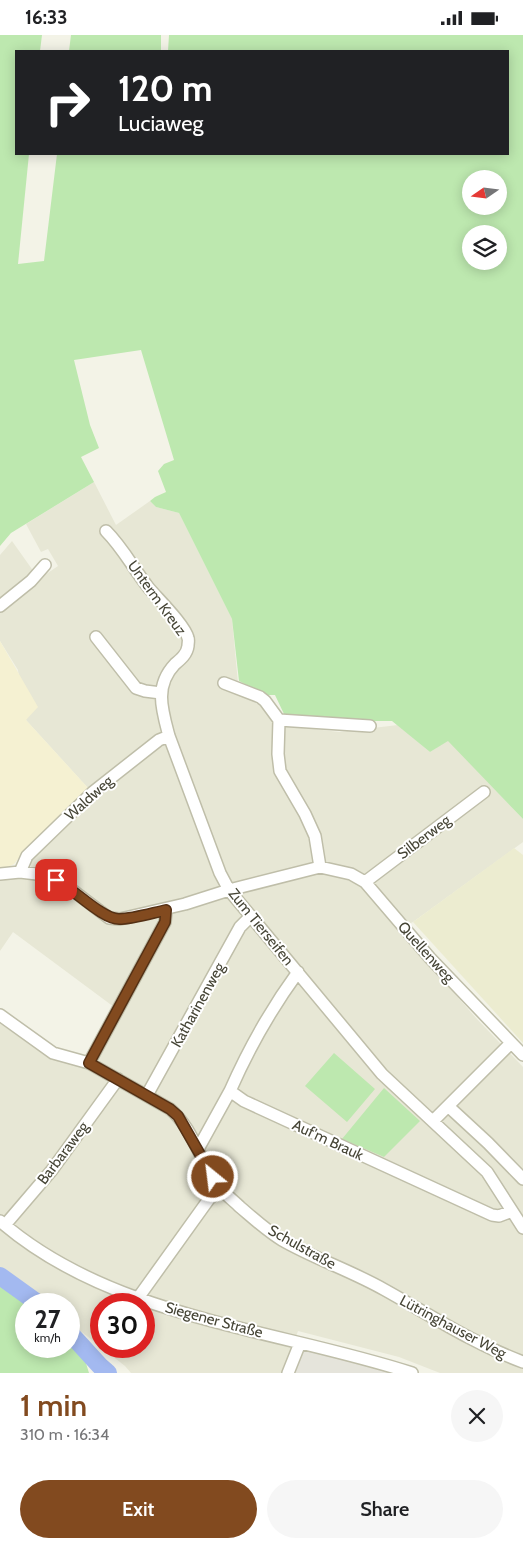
<!DOCTYPE html>
<meta charset="utf-8">
<style>
body{margin:0;font-family:Cabin,sans-serif;background:#f6f6f6;color:#202124;height:100vh;display:flex;flex-direction:column;font-size:19px;white-space:nowrap}
*{box-sizing:border-box;margin:0}
p{font-size:16px;color:#757577}
.icon{flex:none;width:28px;height:28px;fill:none;stroke:currentColor;stroke-width:2;stroke-linecap:round;stroke-linejoin:round}
.map{position:relative;height:1338px;overflow:hidden}
.sheet{display:flex;flex-direction:column;background:#fff;flex:1}
.sheet>*{flex:none}
.hud{position:absolute;left:15px;top:15px;width:494px;height:105px;border-radius:0px;box-shadow:0 2px 12px #0003;background:#202124;color:#fff;overflow:hidden}
.needle{width:32px;rotate:256deg}
.buttons{position:absolute;left:462px;top:135px;display:grid;gap:10px}
.buttons a{display:grid;place-items:center;width:45px;height:45px;border-radius:50%;background:#fff;box-shadow:0 2px 12px #0003;font-size:25px}
.speed{position:absolute;left:15px;top:1258px;display:flex;gap:10px;font-size:25px;font-weight:700;text-align:center}
.speed>*{display:grid;place-content:center;width:65px;height:65px;border-radius:50%;background:#fff;box-shadow:0 2px 12px #0003;line-height:1}
.speed small{font-size:12px;font-weight:400}
.speed .limit{border:8px solid #d22;background:#fff;color:#111}
.pin{position:absolute;display:grid;place-items:center;width:42px;height:42px;color:#fff;margin:-21px;border-radius:10px;box-shadow:0 2px 8px #0006}
.me{position:absolute;width:55px;margin:-28px;rotate:331deg;stroke-linejoin:round;filter:drop-shadow(0 0 4px #0008)}
.turn{display:flex;align-items:center;gap:18px;height:105px;padding:0 20px;font-size:22px}
.turn .icon{width:65px;height:65px;stroke-width:2.5}
.turn b{display:block;font-size:35px;line-height:42px}
.round{display:grid;place-items:center;flex:none;width:52px;height:52px;border-radius:26px;background:#f6f6f6}
.headline{display:flex;align-items:center;justify-content:space-between;height:85px;padding:0 20px}
h1{font-size:30px;font-weight:600;line-height:38px;color:#824a1f}
.button{display:flex;gap:10px;margin-top:auto;padding:10px 20px}
.button a{flex:1;height:58px;border-radius:30px;background:#824a1f;color:#fff;font-size:20px;font-weight:600;line-height:58px;text-align:center}
.button a+a{background:#f6f6f6;color:#202124}
.status{display:flex;justify-content:space-between;align-items:center;height:35px;padding:0 25px;background:#fff;direction:ltr}
.status svg{height:14px;fill:currentColor}
.map>svg:first-child{display:block}
.residential{fill:#e7e7d5;fill-rule:evenodd}
.commercial{fill:#f5f1d2}
.industrial{fill:#e5e4db}
.education{fill:#ececd0}
.green{fill:#bde8af;fill-rule:evenodd}
.lines{fill:none;stroke-linecap:round;stroke-linejoin:round}
.river{stroke:#a3b9f0;stroke-width:18}
.minor-casing{stroke:#bfbea9;stroke-width:14}
.minor{stroke:#fff;stroke-width:11}
.route-casing{stroke:#543014;stroke-width:12}
.route{stroke:#824a1f;stroke-width:9}
.labels{text-anchor:middle;dominant-baseline:central;stroke-width:4;stroke-linejoin:round;paint-order:stroke}
.street-label{font-size:15px;fill:#464536;stroke:#fff}
</style>
<div class="status"><b>16:33</b><svg viewBox="0 0 49 12"><path d="M0 12V9h3v3zM5 12V6h3v6zM10 12V3h3v9zM15 12V0h3v12zM26 1h20v11H26zM47 4h2v5h-2z"/></svg></div>
<div class="map">
<svg width="523" height="1338" viewBox="0 0 523 1338">
<rect width="100%" height="100%" fill="#f3f3e7"/>
<path class="residential" d="M 94,447 L 116,490 L 150,466 L 156,472 L 179,478 L 232,584 L 239,659 L 258,669 L 267,678 L 273,689 L 339,697 L 398,690 L 430,717 L 448,705 L 523,784 L 523,807 L 413,887 L 398,894 L 476,983 L 523,1032 L 523,1338 L 440,1338 L 399,1322 L 298,1296 L 283,1338 L 131,1338 L 125,1331 L 69,1287 L 69,1269 L 45,1269 L 12,1243 L 0,1237 L 0,988 L 45,1020 L 89,1034 L 114,972 L 13,897 L 0,916 L 0,844 L 29,843 L 32,823 L 74,782 L 67,774 L 89,754 L 26,685 L 18,635 L 0,606 L 0,520 L 12,506 L 39,544 L 58,531 L 48,514 L 41,517 L 26,489 ZM 101,1269 L 144,1269 L 144,1311 L 101,1311 Z"/>
<path class="commercial" d="M 0,606 L 38,672 L 26,685 L 89,754 L 25,815 L 14,829 L 4,834 L 0,834 Z"/>
<path class="industrial" d="M 300,1308 L 412,1338 L 288,1338 Z"/>
<path class="education" d="M 514,813 L 523,820 L 523,1008 L 413,887 Z"/>
<path class="green" d="M 0,0 L 42,0 L 40,16 L 16,16 L 16,119 L 29,119 L 18,229 L 44,226 L 57,119 L 508,119 L 508,16 L 168,16 L 169,0 L 523,0 L 523,784 L 448,706 L 430,717 L 392,686 L 363,686 L 284,679 L 275,660 L 266,660 L 239,646 L 232,584 L 179,478 L 156,472 L 150,466 L 155,462 L 166,457 L 158,436 L 164,429 L 174,425 L 141,315 L 74,325 L 90,390 L 99,413 L 81,422 L 94,447 L 11,498 L 0,511 ZM 471,144 L 499,144 L 499,171 L 471,171 ZM 471,199 L 499,199 L 499,226 L 471,226 Z
M 71,0 L 161,0 L 161,16 L 69,16 Z
M 334,1018 L 375,1054 L 347,1087 L 305,1051 Z
M 384,1053 L 420,1086 L 384,1122 L 342,1104 Z
M 0,1246 L 30,1269 L 26,1269 L 26,1311 L 69,1311 L 69,1309 L 85,1325 L 89,1338 L 0,1338 Z"/>
<g class="lines">
<path class="river" d="M 0,1241 L 39,1269
M 69,1297 L 100,1331 L 108,1338"/>
<defs>
<path id="minor" d="M 106,496 C 123,513 133,533 148,552 C 157,563 185,590 188,603 C 189,605 188,608 188,611 C 187,619 181,624 175,629 C 154,651 162,675 169,701 L 220,838 L 229,855 L 382,1039 L 487,1137 L 523,1193
M 0,571 L 31,546 L 45,530
M 96,602 L 136,653 L 145,656 L 161,658
M 224,648 L 260,662 L 265,666 L 279,685 L 278,719 L 280,736 L 305,779 L 315,801 L 320,832
M 279,685 L 370,691
M 20,837 L 27,821 L 93,757 L 159,705 L 169,701
M 0,839 L 20,837 L 45,840 L 67,851 L 109,883 L 120,884 L 185,869 L 229,855 L 320,832 L 351,839 L 365,847 L 430,923 L 523,1020
M 365,847 L 484,757
M 298,937 C 271,974 248,1015 230,1056 L 244,1066 L 492,1180 L 499,1181 L 512,1176
M 0,980 L 53,1018 L 89,1028 L 170,1074 C 195,1095 200,1130 221,1154 C 226,1160 234,1166 240,1172 C 253,1183 267,1196 282,1205 C 315,1224 352,1236 385,1255 C 430,1280 474,1309 523,1327
M 89,1028 L 165,887 L 166,875
M 147,1060 L 240,892 L 251,881
M 449,1072 L 488,1108 L 523,1144
M 433,1086 L 511,1008
M 198,1114 L 230,1056
M 0,1186 C 111,1283 277,1294 412,1338
M 5,1190 L 52,1135 L 118,1044
M 138,1263 L 209,1164 L 220,1153
M 288,1338 L 300,1308"/>
</defs>
<use href="#minor" class="minor-casing"/>
<use href="#minor" class="minor"/>
</g>
<g class="lines">
<defs>
<path id="route" d="M 56,845 C 74,854 102,884 119,884 C 133,884 152,878 166,875 L 165,887 L 89,1028 L 170,1074 L 178,1081 L 213,1142"/>
</defs>
<use href="#route" class="route-casing"/>
<use href="#route" class="route"/>
</g>
<g class="labels">
<g class="street-label">
<text transform="translate(157 563) rotate(54)">Unterm Kreuz</text>
<text transform="translate(89 763) rotate(-42)">Waldweg</text>
<text transform="translate(424 802) rotate(-37)">Silberweg</text>
<text transform="translate(261 892) rotate(51)">Zum Tierseifen</text>
<text transform="translate(426 917) rotate(48)">Quellenweg</text>
<text transform="translate(198 970) rotate(-61)">Katharinenweg</text>
<text transform="translate(328 1105) rotate(25)">Auf'm Brauk</text>
<text transform="translate(63 1118) rotate(-53)">Barbaraweg</text>
<text transform="translate(302 1212) rotate(29)">Schulstraße</text>
<text transform="translate(214 1285) rotate(15)">Siegener Straße</text>
<text transform="translate(453 1292) rotate(28)">Lütringhauser Weg</text>
</g>
</g>
</svg>
<div class="buttons">
<a><svg class="needle" viewBox="-14 -14 28 28"><path d="M0-13l5 13h-10z" fill="#e53935"/><path d="M0 13l5-13h-10z" fill="#757577"/></svg></a>
<a><svg class="icon" aria-label="layers" viewBox="0 0 24 24"><path d="M12 4l9 5-9 5-9-5zM3 14l9 5 9-5"/></svg></a>
</div>
<div class="speed"><div>27<small>km/h</small></div><div class="limit">30</div></div>
<div class="pin" style="left:56px;top:845px;background:#d93025"><svg class="icon" aria-label="arrive" viewBox="0 0 24 24"><path d="M6 21V4h12l-3 4 3 4H6"/></svg></div>
<svg class="me" style="left:213px;top:1142px" viewBox="-20 -20 40 40"><circle r="17" fill="#824a1f" stroke="#fff" stroke-width="3"/><path d="M0-11L8 9 0 5-8 9z" fill="#fff"/></svg>
<div class="hud">
<div class="turn"><svg class="icon" aria-label="right" viewBox="0 0 24 24"><path d="M7 20v-9h11M14 6l5 5-5 5"/></svg><div><b>120 m</b>Luciaweg</div></div>
</div>
</div>
<section class="sheet">
<div class="headline"><div><h1>1 min</h1><p>310 m · 16:34</p></div><a class="round"><svg class="icon" aria-label="close" viewBox="0 0 24 24"><path d="M6 6l12 12M18 6L6 18"/></svg></a></div>
<div class="button"><a>Exit</a><a>Share</a></div>
</section>
